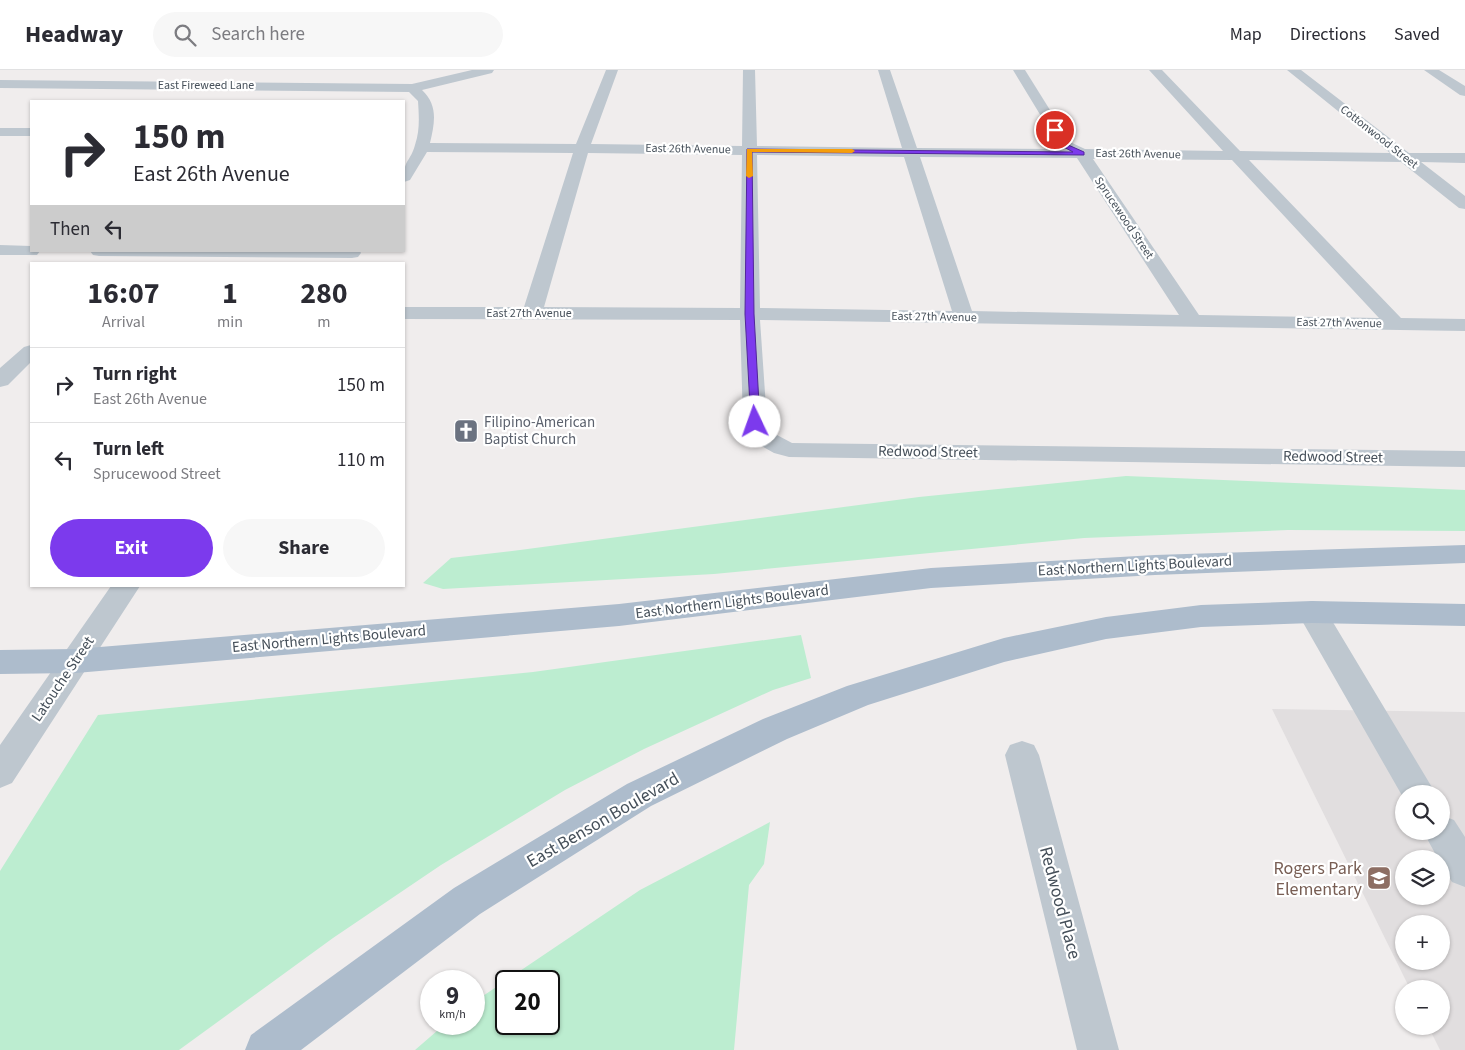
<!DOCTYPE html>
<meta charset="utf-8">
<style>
body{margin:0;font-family:"Source Sans 3",sans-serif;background:#f7f7f7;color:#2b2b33;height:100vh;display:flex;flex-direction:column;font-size:19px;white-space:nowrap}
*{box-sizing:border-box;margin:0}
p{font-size:16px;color:#7c7c81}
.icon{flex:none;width:28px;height:28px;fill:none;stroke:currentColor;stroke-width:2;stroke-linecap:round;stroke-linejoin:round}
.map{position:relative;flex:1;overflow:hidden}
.panel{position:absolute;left:30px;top:192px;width:375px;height:325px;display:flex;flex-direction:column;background:#fff;border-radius:0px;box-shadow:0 1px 4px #0004}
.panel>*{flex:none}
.banner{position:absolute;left:30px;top:30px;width:375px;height:152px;border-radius:0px;box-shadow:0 1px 4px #0004;background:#fff;color:#2b2b33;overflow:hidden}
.tools{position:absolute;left:1395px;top:715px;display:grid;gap:10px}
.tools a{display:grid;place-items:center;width:55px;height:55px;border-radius:50%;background:#fff;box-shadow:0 1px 4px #0004;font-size:25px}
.speed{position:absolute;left:420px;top:900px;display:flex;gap:10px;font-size:25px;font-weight:700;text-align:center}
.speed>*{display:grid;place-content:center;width:65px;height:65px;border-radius:50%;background:#fff;box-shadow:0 1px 4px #0004;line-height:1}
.speed small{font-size:12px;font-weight:400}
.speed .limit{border:2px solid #111;border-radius:8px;background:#fff;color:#111}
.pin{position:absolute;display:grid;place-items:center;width:42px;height:42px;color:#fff;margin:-21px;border:2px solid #fff;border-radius:50%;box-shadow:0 1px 5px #0007}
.me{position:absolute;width:55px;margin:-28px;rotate:357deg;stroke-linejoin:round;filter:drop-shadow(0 0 4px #0008)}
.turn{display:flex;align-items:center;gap:18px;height:105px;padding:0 20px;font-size:22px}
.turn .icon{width:65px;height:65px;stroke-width:2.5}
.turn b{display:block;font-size:35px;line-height:42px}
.then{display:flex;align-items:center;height:48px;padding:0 20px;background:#0003;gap:10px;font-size:19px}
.eta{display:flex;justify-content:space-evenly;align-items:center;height:85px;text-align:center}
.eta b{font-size:30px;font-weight:700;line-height:35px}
.action{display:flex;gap:10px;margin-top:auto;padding:10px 20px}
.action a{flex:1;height:58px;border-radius:30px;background:#7c3aed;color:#fff;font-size:20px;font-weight:700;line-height:58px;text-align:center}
.action a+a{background:#f7f7f7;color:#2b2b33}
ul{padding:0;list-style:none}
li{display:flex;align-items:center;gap:15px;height:75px;padding:0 20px;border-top:1px solid #e1e1e2}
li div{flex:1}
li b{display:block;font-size:19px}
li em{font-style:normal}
header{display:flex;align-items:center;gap:30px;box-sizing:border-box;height:70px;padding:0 25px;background:#fff;border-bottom:1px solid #e1e1e2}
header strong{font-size:24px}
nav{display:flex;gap:28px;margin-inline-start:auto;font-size:18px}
.search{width:350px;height:45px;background:#f7f7f7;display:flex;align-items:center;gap:12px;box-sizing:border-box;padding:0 18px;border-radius:28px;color:#7c7c81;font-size:19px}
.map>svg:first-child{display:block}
.education{fill:#e1dedf;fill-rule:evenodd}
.green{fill:#bcedd0;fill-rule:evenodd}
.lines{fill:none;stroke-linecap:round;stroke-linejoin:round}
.minor{fill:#bec7cf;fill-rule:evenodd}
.major{fill:#adbccc;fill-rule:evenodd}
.route{fill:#7c3aed;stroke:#51269a}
.slow{fill:#f59e0b}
.labels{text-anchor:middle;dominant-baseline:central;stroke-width:4.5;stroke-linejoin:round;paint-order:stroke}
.far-street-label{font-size:12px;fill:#46505a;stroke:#fff}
.worship-label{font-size:15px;fill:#5b616d;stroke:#fff;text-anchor:start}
.street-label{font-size:15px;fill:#46505a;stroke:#fff}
.near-street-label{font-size:18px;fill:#46505a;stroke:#fff}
.near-education-label{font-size:18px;fill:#785e54;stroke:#fff;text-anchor:end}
</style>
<header>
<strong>Headway</strong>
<div class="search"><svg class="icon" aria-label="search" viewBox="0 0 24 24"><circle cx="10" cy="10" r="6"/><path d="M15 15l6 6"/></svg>Search here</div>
<nav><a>Map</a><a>Directions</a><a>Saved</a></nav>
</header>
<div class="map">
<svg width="1465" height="980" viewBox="0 0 1465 980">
<rect width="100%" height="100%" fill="#f0eded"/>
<path class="education" d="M 1272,639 L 1465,642 L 1465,980 L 1440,980 L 1428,956 L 1441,956 L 1441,919 L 1410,919 ZM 1404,724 L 1441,724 L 1441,761 L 1404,761 ZM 1404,789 L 1441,789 L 1441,826 L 1404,826 ZM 1404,854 L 1441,854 L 1441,891 L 1404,891 Z"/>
<path class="green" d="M 1126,406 L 1465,420 L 1465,461 L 1288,460 L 1084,468 L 714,504 L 443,519 L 423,513 L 451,488 L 520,480 L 919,427 Z
M 801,565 L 811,608 L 773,620 L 644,679 L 565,720 L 441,795 L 333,868 L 179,980 L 0,980 L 0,801 L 98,645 L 533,602 Z
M 770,752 L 764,794 L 749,815 L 734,980 L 415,980 L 445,954 L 474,954 L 474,932 L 640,820 ZM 506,911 L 549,911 L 549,954 L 506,954 Z"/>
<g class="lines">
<path class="minor" d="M 472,0 L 494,0 L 492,3 L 422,20 C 438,35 435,52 430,73 L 576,74 L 606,0 L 618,0 L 591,74 L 742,76 L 743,0 L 755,0 L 757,76 L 902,78 L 878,0 L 890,0 L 917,78 L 1061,79 L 1013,0 L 1025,0 L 1070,72 L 1085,79 L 1223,81 L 1149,0 L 1162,0 L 1240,81 L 1390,83 L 1287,0 L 1301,0 L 1409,83 L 1465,83 L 1465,93 L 1421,92 L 1465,126 L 1465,139 L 1459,138 L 1401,92 L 1249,90 L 1401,248 L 1465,249 L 1465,261 L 760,250 L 767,352 L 777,365 L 792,373 L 1465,381 L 1465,397 L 789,387 L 774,383 L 760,375 L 743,352 L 740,250 L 404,249 L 404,237 L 524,237 L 573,83 L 427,82 L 410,110 L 404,112 C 403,89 410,93 415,75 C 420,60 419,47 418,31 L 409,22 L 0,18 L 0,10 L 412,14 ZM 588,83 L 742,85 L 740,238 L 544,237 ZM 757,85 L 904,87 L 952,241 L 760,238 ZM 920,87 L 1077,88 L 1179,245 L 972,241 ZM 1093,89 L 1232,90 L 1379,248 L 1199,245 Z
M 1424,0 L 1439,0 L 1465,16 L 1465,26 L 1460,25 Z
M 0,58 L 31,58 L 31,66 L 0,66 Z
M 0,175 L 31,176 L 31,181 L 40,181 L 37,185 L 0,185 Z
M 90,181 L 360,181 L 361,183 L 358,187 L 352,188 L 99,186 L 93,185 Z
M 31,275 L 31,292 L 8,315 L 0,317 L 0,298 L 24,277 Z
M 111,516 L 140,516 L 12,713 L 0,718 L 0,675 Z
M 1312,531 L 1322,534 L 1436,724 L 1404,724 L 1404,729 L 1297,542 L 1302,534 Z
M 1022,671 L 1034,675 L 1039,685 L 1119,980 L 1077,980 L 1005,685 L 1010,675 Z
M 1441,745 L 1454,750 L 1465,767 L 1465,817 L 1452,812 L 1441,794 L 1441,789 L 1438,789 L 1423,761 L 1441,761 Z"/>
<path class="major" d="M 1465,475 L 1465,493 L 1155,505 L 931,518 L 619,556 L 76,603 L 0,604 L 0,580 L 76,579 L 619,534 L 931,498 L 1155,485 Z
M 1312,531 L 1465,534 L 1465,556 L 1312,553 L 1201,557 L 1106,569 L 1004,592 L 868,635 L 787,669 L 651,736 L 480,844 L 301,980 L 245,980 L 251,965 L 454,818 L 627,714 L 763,649 L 847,616 L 1004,568 L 1106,547 L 1201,535 Z"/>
</g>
<path class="route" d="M 1053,59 L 1057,59 L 1066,74 L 1084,82 L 1084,85 L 752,82 L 754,244 L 760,352 L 755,355 L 751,354 L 745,244 L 747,79 L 1073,82 L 1062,76 Z"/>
<path class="slow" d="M 747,79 L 852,79 L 855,81 L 852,83 L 752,82 L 753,106 L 749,108 L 746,106 Z"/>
<defs>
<symbol id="church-square" viewBox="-11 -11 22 22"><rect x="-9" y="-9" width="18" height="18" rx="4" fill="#6b7280" stroke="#fff"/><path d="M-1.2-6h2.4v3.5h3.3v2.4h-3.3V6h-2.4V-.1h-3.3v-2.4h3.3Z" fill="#fff"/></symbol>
<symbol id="school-square" viewBox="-11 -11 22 22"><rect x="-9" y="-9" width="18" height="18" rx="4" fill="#8d6e63" stroke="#fff"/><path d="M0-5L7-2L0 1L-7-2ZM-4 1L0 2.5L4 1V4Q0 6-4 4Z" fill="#fff"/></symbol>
</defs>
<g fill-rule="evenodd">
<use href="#church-square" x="452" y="347" width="28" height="28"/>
<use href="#school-square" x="1365" y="794" width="28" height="28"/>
</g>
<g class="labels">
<g class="far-street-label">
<text x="206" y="15">East Fireweed Lane</text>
<text transform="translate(1379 67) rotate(38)">Cottonwood Street</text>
<text transform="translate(688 79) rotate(1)">East 26th Avenue</text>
<text transform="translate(1138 84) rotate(1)">East 26th Avenue</text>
<text transform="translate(1124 148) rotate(56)">Sprucewood Street</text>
<text x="529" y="243">East 27th Avenue</text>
<text transform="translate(934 247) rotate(1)">East 27th Avenue</text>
<text transform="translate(1339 253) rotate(1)">East 27th Avenue</text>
</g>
<g class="worship-label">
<text x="484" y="352">Filipino-American<tspan x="484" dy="17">Baptist Church</tspan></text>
</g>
<g class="street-label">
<text transform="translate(928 382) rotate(1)">Redwood Street</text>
<text transform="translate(1333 387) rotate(1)">Redwood Street</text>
<text transform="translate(1135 496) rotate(-3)">East Northern Lights Boulevard</text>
<text transform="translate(732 532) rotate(-7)">East Northern Lights Boulevard</text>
<text transform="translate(329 569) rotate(-5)">East Northern Lights Boulevard</text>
<text transform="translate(63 609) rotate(-56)">Latouche Street</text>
</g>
<g class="near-street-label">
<text transform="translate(603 750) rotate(-30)">East Benson Boulevard</text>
<text transform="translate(1060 833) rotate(75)">Redwood Place</text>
</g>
<g class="near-education-label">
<text x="1362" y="798">Rogers Park<tspan x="1362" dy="21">Elementary</tspan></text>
</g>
</g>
</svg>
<div class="tools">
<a><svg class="icon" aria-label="search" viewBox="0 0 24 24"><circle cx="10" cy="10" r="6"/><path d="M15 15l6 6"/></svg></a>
<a><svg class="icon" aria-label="layers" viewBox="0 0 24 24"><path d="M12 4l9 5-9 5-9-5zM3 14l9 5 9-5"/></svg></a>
<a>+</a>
<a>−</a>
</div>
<div class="speed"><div>9<small>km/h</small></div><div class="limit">20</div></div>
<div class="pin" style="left:1055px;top:60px;background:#d93025"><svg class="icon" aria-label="arrive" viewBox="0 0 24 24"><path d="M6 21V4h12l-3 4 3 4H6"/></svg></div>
<svg class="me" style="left:755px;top:352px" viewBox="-20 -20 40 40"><circle r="19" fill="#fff"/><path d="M0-13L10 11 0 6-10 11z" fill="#7c3aed"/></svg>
<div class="banner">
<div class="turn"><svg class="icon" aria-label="right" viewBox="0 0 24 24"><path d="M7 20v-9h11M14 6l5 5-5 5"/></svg><div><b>150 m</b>East 26th Avenue</div></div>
<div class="then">Then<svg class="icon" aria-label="left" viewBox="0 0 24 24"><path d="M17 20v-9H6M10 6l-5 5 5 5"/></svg></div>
</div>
<section class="panel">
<div class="eta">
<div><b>16:07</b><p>Arrival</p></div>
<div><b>1</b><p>min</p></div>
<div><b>280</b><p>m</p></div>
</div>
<ul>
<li><svg class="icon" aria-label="right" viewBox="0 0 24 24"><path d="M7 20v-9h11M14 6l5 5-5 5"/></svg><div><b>Turn right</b><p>East 26th Avenue</p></div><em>150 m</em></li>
<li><svg class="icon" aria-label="left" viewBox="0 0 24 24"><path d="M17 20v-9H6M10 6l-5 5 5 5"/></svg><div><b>Turn left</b><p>Sprucewood Street</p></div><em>110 m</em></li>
</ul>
<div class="action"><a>Exit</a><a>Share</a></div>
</section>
</div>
